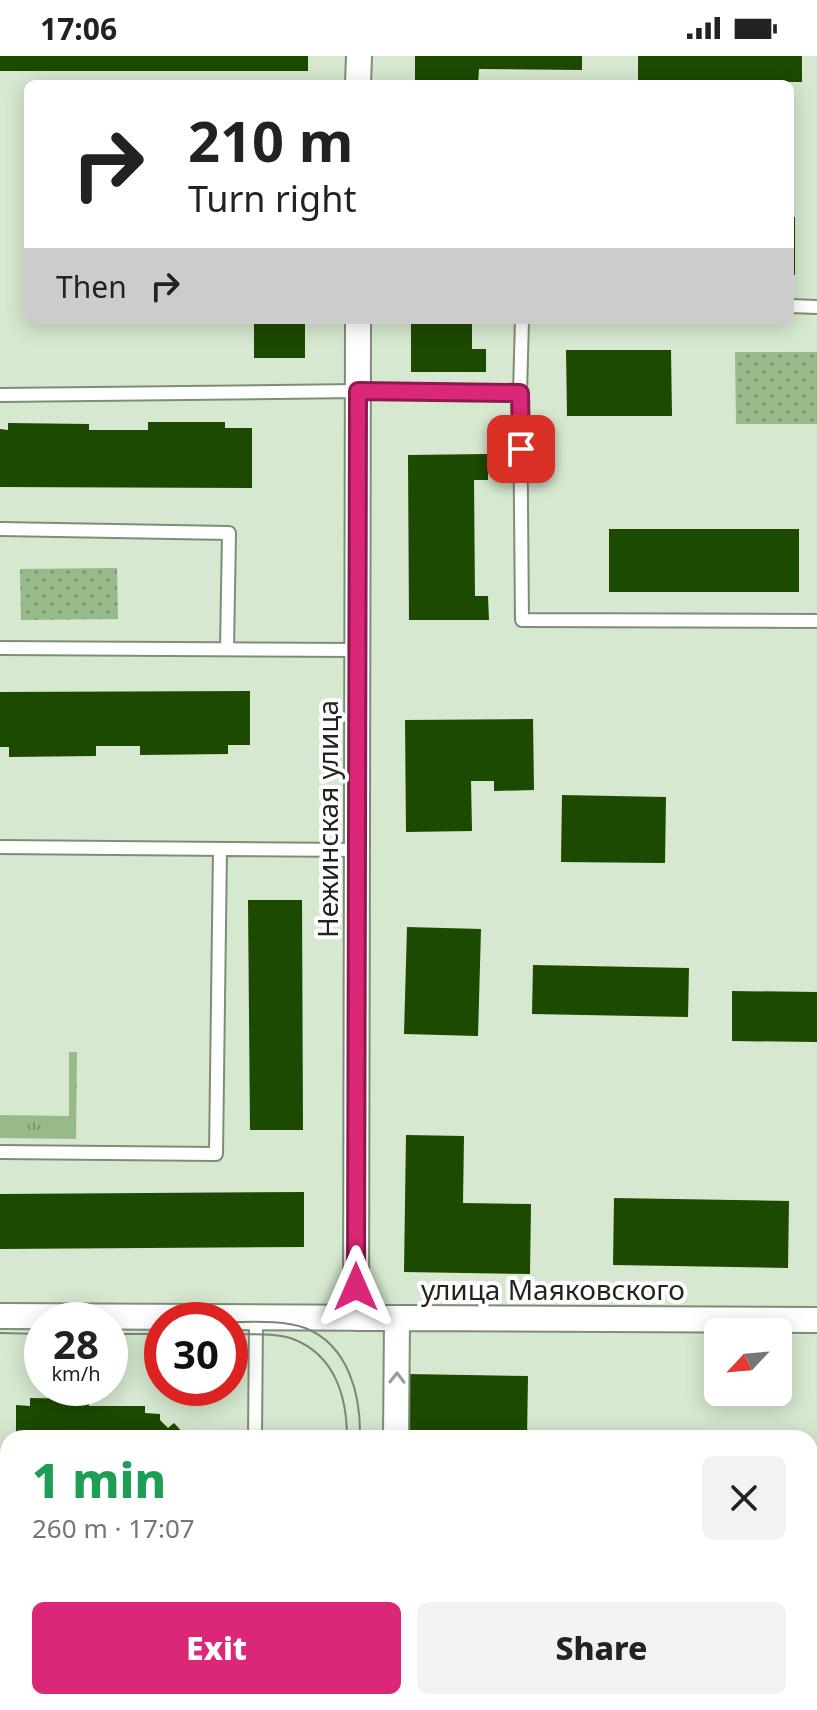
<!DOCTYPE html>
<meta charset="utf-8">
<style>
body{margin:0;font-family:"Noto Sans",sans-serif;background:#f2f2f2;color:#222;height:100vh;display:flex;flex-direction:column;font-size:30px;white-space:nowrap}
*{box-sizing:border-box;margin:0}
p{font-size:26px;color:#767676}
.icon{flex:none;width:44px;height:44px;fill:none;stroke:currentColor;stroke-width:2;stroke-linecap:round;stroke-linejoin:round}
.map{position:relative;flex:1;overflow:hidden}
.sheet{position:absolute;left:0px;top:1374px;width:818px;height:280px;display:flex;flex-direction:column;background:#fff;border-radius:24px 24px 0 0;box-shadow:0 4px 20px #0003}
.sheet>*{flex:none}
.hud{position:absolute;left:24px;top:24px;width:770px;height:244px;border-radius:12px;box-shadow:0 4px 20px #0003;background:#fff;color:#222;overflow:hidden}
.needle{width:52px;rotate:244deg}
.tools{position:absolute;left:704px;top:1262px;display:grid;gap:16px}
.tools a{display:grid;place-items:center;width:88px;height:88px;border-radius:12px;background:#fff;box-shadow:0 4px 20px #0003;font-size:40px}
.speed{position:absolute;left:24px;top:1246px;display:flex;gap:16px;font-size:40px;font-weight:700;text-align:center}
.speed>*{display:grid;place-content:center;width:104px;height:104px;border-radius:50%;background:#fff;box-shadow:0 4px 20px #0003;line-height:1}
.speed small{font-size:20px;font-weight:400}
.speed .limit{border:12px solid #d22;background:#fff;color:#111}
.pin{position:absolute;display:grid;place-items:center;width:68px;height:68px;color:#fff;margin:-34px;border-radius:16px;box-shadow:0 4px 12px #0006}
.me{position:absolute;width:88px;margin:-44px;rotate:0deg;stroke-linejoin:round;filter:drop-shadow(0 0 6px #0008)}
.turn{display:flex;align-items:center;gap:28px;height:168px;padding:0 32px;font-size:36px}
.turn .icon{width:104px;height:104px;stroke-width:2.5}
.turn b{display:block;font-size:56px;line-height:68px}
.then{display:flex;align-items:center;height:76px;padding:0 32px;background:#0003;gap:16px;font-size:30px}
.round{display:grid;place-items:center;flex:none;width:84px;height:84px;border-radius:12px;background:#f2f2f2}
.head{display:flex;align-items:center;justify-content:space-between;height:136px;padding:0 32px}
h1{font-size:48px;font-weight:800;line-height:60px;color:#1e9e55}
.button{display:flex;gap:16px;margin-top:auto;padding:16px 32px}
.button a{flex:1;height:92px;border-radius:12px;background:#db2777;color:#fff;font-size:32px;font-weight:800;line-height:92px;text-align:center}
.button a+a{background:#f2f2f2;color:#222}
.status{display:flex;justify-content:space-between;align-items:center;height:56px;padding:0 40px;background:#fff;direction:ltr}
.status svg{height:22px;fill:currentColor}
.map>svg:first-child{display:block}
.grass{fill:url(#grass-tufts)}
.park{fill:url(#park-dots)}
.building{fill:#1c4a00}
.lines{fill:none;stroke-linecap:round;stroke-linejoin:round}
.service-casing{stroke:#7d8e77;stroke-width:16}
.minor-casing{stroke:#7d8e77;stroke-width:28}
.service{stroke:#fff;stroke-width:12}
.minor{stroke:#fff;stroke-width:24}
.tram{stroke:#7b8776;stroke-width:2}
.oneway{stroke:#9a9d99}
.route-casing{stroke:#8e194d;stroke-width:20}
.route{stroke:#db2777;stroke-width:14}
.labels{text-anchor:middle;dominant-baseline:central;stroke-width:8;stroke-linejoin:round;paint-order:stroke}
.street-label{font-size:28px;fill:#1f251c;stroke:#fff}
</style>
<div class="status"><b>17:06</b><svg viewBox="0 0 49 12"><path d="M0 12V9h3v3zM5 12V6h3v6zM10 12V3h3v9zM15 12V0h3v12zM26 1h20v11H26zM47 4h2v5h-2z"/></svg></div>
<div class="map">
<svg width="817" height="1654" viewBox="0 0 817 1654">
<defs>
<pattern id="grass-tufts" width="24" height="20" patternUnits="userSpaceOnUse" patternTransform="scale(2)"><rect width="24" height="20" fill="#98ba8b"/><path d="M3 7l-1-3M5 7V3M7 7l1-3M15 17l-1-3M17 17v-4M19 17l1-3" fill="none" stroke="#7b9771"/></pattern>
<pattern id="park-dots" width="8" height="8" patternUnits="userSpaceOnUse" patternTransform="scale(2)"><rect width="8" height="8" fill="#98ba8b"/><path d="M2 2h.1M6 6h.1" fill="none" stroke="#7b9771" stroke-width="1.8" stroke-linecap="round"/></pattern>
</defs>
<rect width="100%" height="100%" fill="#d6e8cf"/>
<path class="grass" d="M 69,996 L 77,996 L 76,1083 L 0,1082 L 0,1059 L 69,1060 Z"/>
<path class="park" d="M 735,296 L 817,296 L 817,368 L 736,368 Z
M 117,512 L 118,563 L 21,564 L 20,513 Z"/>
<path class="building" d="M 0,0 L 308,0 L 308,15 L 0,15 Z
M 415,0 L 582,0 L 582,14 L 479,13 L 478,28 L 415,28 Z
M 638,0 L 802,0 L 802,26 L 638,25 Z
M 790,161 L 795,161 L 795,219 L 790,219 Z
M 254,264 L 305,264 L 305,302 L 254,302 Z
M 411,264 L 472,264 L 472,293 L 486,293 L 486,316 L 411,316 Z
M 566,294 L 671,294 L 672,360 L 567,360 Z
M 148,366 L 225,366 L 225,372 L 252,372 L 252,432 L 0,431 L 0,373 L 8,374 L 8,367 L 89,368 L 89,374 L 148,374 Z
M 488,398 L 488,424 L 474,424 L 475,540 L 488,540 L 489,564 L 409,564 L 408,399 Z
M 609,473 L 799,473 L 799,536 L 609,536 Z
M 250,635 L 250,689 L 228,689 L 228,698 L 140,699 L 140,690 L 96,690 L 96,700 L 9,701 L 9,691 L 0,691 L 0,636 Z
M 533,663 L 534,734 L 494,735 L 494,725 L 471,725 L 472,775 L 406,776 L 405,664 Z
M 562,739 L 666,741 L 665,807 L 561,806 Z
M 248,844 L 302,844 L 303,1074 L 250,1074 Z
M 407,871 L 481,873 L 478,980 L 404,978 Z
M 533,909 L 689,912 L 688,961 L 532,958 Z
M 732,935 L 817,936 L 817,986 L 732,985 Z
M 406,1079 L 464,1080 L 463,1147 L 531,1148 L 530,1218 L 404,1216 Z
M 304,1136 L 304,1191 L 0,1193 L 0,1138 Z
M 614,1142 L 789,1145 L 788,1212 L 613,1209 Z
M 407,1318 L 528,1320 L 527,1382 L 406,1382 Z
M 30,1342 L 89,1343 L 89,1350 L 145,1350 L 145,1357 L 160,1358 L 160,1364 L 168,1372 L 174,1367 L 188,1382 L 16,1382 L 16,1349 L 30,1350 Z
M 0,1519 L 8,1519 L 8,1646 L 68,1646 L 68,1654 L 0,1654 Z
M 145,1646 L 201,1646 L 201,1654 L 138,1654 L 138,1648 L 145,1648 Z
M 404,1646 L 477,1646 L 477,1654 L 404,1653 Z"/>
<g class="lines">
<defs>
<path id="service" d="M 790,250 L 817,251
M 520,337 L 522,264
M 0,339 L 358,335 L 520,337 L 522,564 L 817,565
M 0,473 L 229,477 L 227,593
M 0,592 L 357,594
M 0,791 L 357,794
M 0,1096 L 216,1098 L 220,793
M 255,1382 L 256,1262
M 0,1456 L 8,1456
M 97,1654 L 97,1646
M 254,1654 L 254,1646"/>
<path id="minor" d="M 358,28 L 359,0
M 0,1260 L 817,1264
M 356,1262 L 358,264
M 396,1382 L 397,1262
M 392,1654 L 392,1646"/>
</defs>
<use href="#service" class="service-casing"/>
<use href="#minor" class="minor-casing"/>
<use href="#service" class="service"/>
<use href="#minor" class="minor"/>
<path class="tram" d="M 230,1266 C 254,1266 282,1264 305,1272 C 349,1289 361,1340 360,1382
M 0,1277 L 42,1278
M 110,1278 L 162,1278
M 230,1278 C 250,1279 274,1276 293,1283 C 335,1299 347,1341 347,1382
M 344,1654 L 344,1646
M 359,1654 L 359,1646"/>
</g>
<defs><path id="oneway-chevron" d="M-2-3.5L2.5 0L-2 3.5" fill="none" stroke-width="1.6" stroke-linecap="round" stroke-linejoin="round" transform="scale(2)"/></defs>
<use class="oneway" href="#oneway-chevron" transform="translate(397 1322) rotate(-89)"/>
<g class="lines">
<defs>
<path id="route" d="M 356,1231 L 358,335 L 520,337 L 521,393"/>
</defs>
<use href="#route" class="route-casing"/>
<use href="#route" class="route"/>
</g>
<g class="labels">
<g class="street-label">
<text transform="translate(327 763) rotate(-90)">Нежинская улица</text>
<text x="553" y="1233">улица Маяковского</text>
</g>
</g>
</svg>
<div class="tools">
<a><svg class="needle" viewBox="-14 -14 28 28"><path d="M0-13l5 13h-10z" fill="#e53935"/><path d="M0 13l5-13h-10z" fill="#767676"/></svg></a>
</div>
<div class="speed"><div>28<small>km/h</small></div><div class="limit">30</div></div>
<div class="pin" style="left:521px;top:393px;background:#d93025"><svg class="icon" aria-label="arrive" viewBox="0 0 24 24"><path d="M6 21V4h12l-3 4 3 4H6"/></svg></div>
<svg class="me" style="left:356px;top:1231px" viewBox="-20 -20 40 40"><path d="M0-17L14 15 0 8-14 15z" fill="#db2777" stroke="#fff" stroke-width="4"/></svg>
<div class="hud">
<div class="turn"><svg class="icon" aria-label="right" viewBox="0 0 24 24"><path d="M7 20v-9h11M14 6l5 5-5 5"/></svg><div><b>210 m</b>Turn right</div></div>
<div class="then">Then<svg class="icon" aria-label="right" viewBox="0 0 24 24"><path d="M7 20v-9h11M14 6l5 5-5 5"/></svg></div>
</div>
<section class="sheet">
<div class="head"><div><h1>1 min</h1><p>260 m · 17:07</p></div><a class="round"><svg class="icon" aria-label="close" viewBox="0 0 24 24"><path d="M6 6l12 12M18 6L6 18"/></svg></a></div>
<div class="button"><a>Exit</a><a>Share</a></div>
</section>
</div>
